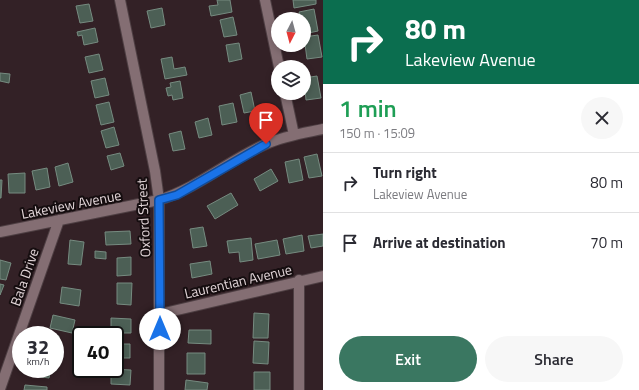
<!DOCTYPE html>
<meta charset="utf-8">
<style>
body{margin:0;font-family:"Titillium Web",sans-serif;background:#f7f7f7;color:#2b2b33;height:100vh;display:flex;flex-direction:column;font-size:15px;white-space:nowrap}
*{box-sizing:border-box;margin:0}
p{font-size:13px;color:#7c7c81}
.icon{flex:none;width:22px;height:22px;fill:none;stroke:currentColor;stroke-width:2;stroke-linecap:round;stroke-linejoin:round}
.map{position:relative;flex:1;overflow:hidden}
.side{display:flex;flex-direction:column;background:#fff;width:316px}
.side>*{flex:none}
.guide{background:#0b6e4f;color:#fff;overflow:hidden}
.needle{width:26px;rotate:186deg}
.controls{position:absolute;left:271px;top:12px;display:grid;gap:8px}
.controls a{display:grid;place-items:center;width:40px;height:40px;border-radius:50%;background:#fff;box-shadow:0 2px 6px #0003;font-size:20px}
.speed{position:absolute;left:12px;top:326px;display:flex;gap:8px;font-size:20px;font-weight:700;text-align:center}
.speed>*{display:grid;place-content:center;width:52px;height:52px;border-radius:50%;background:#fff;box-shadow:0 2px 6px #0003;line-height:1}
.speed small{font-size:10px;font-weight:400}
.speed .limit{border:2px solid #111;border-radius:6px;background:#fff;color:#111}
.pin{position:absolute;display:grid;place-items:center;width:34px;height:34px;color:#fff;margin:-41px -17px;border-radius:50% 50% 50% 0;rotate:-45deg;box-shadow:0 0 4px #0007}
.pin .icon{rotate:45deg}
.me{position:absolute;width:44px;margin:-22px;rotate:0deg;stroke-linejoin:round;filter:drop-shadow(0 0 3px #0008)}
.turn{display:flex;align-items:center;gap:14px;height:84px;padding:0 16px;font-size:18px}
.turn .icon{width:52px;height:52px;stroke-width:2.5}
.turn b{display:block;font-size:28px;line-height:34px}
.round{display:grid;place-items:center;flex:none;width:42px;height:42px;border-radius:21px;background:#f7f7f7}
.head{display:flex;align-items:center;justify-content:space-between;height:68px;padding:0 16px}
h1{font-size:24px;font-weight:600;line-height:30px;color:#1e9e55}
.cta{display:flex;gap:8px;margin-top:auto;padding:8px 16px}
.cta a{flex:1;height:46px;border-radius:24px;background:#3a7761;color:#fff;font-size:16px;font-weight:600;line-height:46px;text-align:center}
.cta a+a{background:#f7f7f7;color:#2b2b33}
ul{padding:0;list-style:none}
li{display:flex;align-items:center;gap:12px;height:60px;padding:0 16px;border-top:1px solid #e1e1e2}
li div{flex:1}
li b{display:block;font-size:15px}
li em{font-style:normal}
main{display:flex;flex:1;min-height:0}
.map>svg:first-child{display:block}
.building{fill:#4c5f55;stroke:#768b80}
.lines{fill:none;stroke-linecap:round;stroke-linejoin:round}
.minor-casing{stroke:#4e3f43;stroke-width:12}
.minor{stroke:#846e73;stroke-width:10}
.route-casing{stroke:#114b97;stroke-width:10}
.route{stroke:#1a73e8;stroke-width:7}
.labels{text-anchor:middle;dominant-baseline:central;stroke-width:4;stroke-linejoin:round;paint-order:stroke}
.street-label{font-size:14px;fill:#e2d5d8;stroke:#150d0f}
</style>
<main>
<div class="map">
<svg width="323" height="390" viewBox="0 0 323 390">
<rect width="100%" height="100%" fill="#332126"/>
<path class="building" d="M 217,0 L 230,0 L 232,12 L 211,16 L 209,6 L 218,5 Z
M 293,0 L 316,0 L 316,4 L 294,8 Z
M 89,4 L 93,21 L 80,23 L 76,6 Z
M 162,8 L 165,25 L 151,28 L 147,11 Z
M 314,9 L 318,31 L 304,34 L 304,19 L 301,19 L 299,12 Z
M 233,17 L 237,35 L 224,37 L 220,20 Z
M 95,28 L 98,42 L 84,45 L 82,35 L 78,36 L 77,32 Z
M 318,35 L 322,57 L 307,59 L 304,37 Z
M 239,43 L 242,59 L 229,62 L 226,45 Z
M 99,54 L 103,70 L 89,73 L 85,57 Z
M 172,57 L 174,69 L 185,67 L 187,75 L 165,79 L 161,59 Z
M 0,73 L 10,74 L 9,83 L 0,81 Z
M 317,76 L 321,98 L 306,100 L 304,78 Z
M 105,78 L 109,95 L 95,98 L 91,81 Z
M 180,81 L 183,98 L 173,100 L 172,95 L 168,96 L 166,88 L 171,87 L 170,83 Z
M 251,92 L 255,111 L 244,113 L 240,95 Z
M 109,102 L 114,122 L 101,125 L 96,105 Z
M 233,103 L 237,122 L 222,125 L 219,106 Z
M 208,118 L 212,135 L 199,138 L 195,122 Z
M 114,127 L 119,145 L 106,148 L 101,131 Z
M 181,131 L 185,149 L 173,151 L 169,134 Z
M 120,153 L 124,166 L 111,170 L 107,156 Z
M 317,154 L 322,176 L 309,178 L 304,157 Z
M 299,159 L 303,180 L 289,183 L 285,162 Z
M 68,163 L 73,182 L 59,186 L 55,167 Z
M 47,168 L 50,187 L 36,190 L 32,171 Z
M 271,169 L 278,181 L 260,191 L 254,179 Z
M 25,173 L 25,193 L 9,193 L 8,174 Z
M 0,180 L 2,180 L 1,198 L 0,198 Z
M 231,193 L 238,205 L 215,219 L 207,206 Z
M 203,227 L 207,246 L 193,248 L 190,229 Z
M 130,231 L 131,244 L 106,245 L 105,232 Z
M 323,234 L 323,246 L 311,248 L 308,236 Z
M 302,235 L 304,251 L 286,254 L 283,239 Z
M 251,238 L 253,260 L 240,262 L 239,252 L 229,253 L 227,241 Z
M 70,240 L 84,242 L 81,265 L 68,264 Z
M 277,240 L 280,255 L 258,259 L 255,244 Z
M 95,251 L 106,252 L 106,259 L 95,258 Z
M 131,257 L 131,275 L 117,276 L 117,258 Z
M 0,260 L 11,263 L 6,280 L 0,279 Z
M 210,261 L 212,274 L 192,278 L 190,264 Z
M 117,283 L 132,283 L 131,305 L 117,304 Z
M 0,284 L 4,285 L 0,295 Z
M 62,287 L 81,290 L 79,306 L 60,303 Z
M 254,313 L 269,314 L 268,338 L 253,338 Z
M 53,315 L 75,320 L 72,333 L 50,328 Z
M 111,318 L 131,319 L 131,333 L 111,333 Z
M 189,330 L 211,330 L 211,344 L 188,343 Z
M 44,333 L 59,336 L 56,355 L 55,335 L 43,335 Z
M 254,341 L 269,342 L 268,364 L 253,363 Z
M 115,344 L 130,344 L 130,358 L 115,358 Z
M 187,353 L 205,353 L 205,374 L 187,374 Z
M 35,369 L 51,369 L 49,378 L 34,376 Z
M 111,369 L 131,370 L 130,385 L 111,384 Z
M 254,372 L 270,372 L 270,390 L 254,390 Z
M 186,380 L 208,383 L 207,390 L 185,390 Z
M 25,385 L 47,387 L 47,390 L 24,390 Z"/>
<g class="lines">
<defs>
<path id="minor" d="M 120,0 L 155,171 L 159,200 L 159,390
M 265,0 L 279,67
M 285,93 L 294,135
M 0,232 L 159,200 C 198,188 229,160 266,144 C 284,136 304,133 323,129
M 160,314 L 323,276
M 0,389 L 59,220
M 299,390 L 299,280"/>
</defs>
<use href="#minor" class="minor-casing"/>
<use href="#minor" class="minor"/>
</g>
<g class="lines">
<defs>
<path id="route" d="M 160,329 L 159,200 L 177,195 L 266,144"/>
</defs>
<use href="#route" class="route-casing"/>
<use href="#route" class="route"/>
</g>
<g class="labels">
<g class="street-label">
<text transform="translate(71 204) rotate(-11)">Lakeview Avenue</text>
<text transform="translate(143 218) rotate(-93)">Oxford Street</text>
<text transform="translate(24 277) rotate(-71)">Bala Drive</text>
<text transform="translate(238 281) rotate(-13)">Laurentian Avenue</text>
</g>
</g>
</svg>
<div class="controls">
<a><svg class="needle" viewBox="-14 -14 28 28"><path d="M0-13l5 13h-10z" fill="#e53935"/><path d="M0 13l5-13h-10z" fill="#7c7c81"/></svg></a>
<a><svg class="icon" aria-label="layers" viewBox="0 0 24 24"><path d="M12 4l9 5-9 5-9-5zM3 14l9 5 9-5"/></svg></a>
</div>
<div class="speed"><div>32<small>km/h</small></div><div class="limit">40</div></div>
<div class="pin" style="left:266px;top:144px;background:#d93025"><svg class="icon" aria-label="arrive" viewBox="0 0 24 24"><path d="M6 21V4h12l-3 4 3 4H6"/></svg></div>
<svg class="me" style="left:160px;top:329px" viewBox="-20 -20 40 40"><circle r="19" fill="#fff"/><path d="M0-13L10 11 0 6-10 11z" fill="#1a73e8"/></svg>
</div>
<section class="side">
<div class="guide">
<div class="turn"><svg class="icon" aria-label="right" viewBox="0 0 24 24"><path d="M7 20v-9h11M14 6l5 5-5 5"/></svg><div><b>80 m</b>Lakeview Avenue</div></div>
</div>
<div class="head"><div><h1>1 min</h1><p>150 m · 15:09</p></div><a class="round"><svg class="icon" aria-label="close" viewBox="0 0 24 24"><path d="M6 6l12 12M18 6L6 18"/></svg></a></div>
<ul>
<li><svg class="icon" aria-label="right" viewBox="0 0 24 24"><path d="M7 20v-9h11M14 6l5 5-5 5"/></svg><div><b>Turn right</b><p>Lakeview Avenue</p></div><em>80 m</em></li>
<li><svg class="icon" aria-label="arrive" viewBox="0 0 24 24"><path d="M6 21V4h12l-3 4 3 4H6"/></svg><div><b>Arrive at destination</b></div><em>70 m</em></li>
</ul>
<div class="cta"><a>Exit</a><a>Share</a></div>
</section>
</main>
